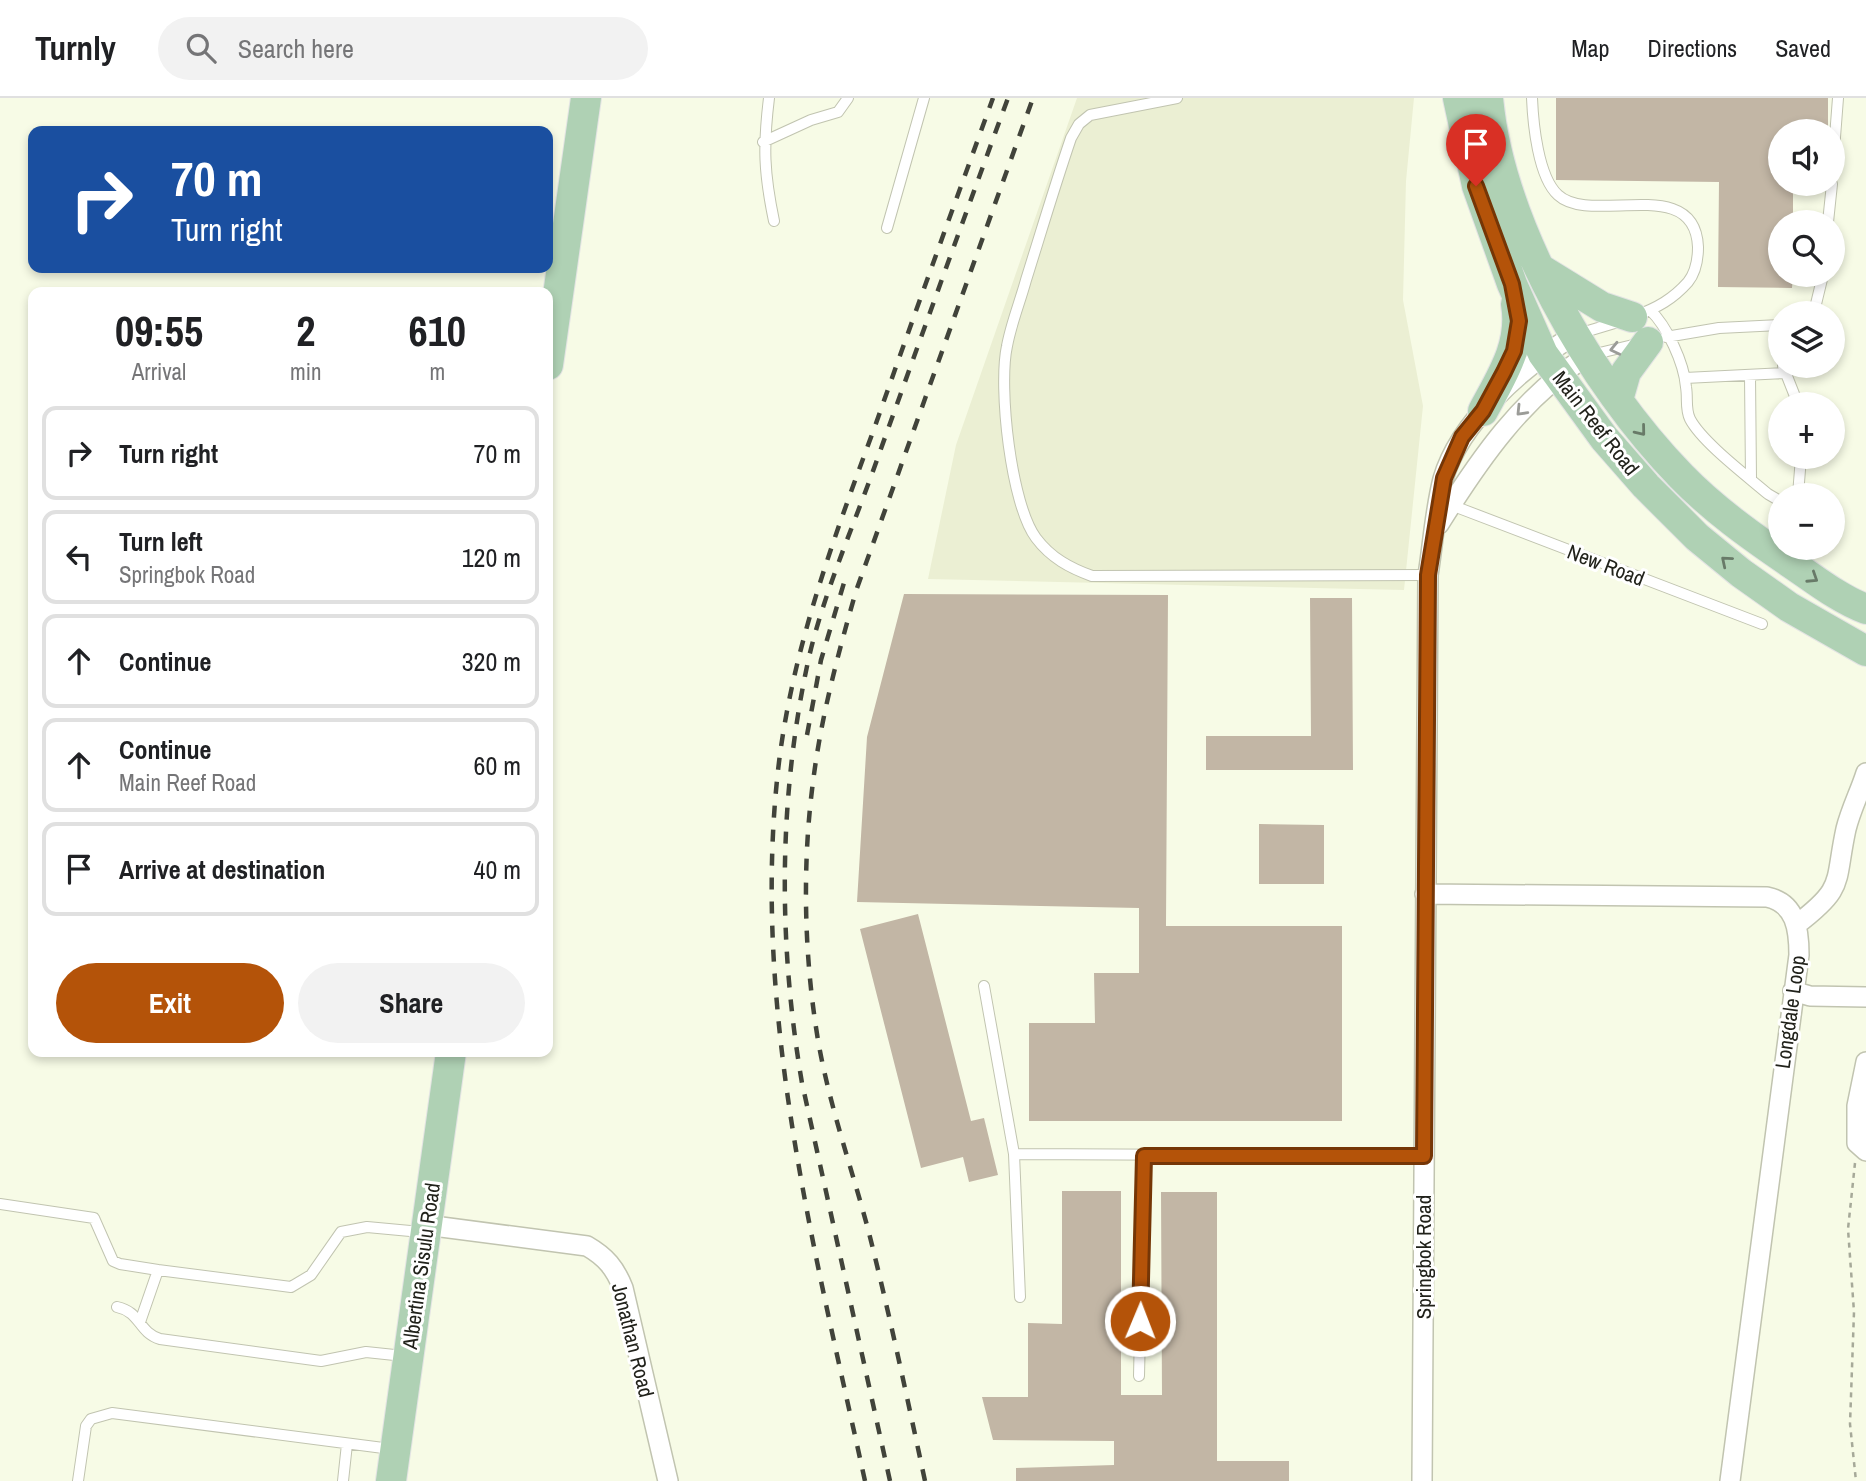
<!DOCTYPE html>
<meta charset="utf-8">
<style>
body{margin:0;font-family:"Archivo Narrow",sans-serif;background:#f2f2f2;color:#202124;height:100vh;display:flex;flex-direction:column;font-size:26px;white-space:nowrap}
*{box-sizing:border-box;margin:0}
p{font-size:23px;color:#757577}
.icon{flex:none;width:38px;height:38px;fill:none;stroke:currentColor;stroke-width:2;stroke-linecap:round;stroke-linejoin:round}
.map{position:relative;flex:1;overflow:hidden}
.drawer{position:absolute;left:28px;top:189px;width:525px;height:770px;display:flex;flex-direction:column;background:#fff;border-radius:14px;box-shadow:0 4px 10px #0003}
.drawer>*{flex:none}
.guide{position:absolute;left:28px;top:28px;width:525px;height:147px;border-radius:14px;box-shadow:0 4px 10px #0003;background:#1a4fa0;color:#fff;overflow:hidden}
.tools{position:absolute;left:1768px;top:21px;display:grid;gap:14px}
.tools a{display:grid;place-items:center;width:77px;height:77px;border-radius:50%;background:#fff;box-shadow:0 4px 10px #0003;font-size:35px}
.pin{position:absolute;display:grid;place-items:center;width:60px;height:60px;color:#fff;margin:-72px -30px;border-radius:50% 50% 50% 0;rotate:-45deg;box-shadow:0 0 7px #0007}
.pin .icon{rotate:45deg}
.me{position:absolute;width:77px;margin:-38px;rotate:1deg;stroke-linejoin:round;filter:drop-shadow(0 0 5px #0008)}
.turn{display:flex;align-items:center;gap:24px;height:147px;padding:0 28px;font-size:32px}
.turn .icon{width:91px;height:91px;stroke-width:2.5}
.turn b{display:block;font-size:49px;line-height:60px}
.eta{display:flex;justify-content:space-evenly;align-items:center;height:119px;text-align:center}
.eta b{font-size:42px;font-weight:800;line-height:49px}
.cta{display:flex;gap:14px;margin-top:auto;padding:14px 28px}
.cta a{flex:1;height:80px;border-radius:42px;background:#b45309;color:#fff;font-size:28px;font-weight:800;line-height:80px;text-align:center}
.cta a+a{background:#f2f2f2;color:#202124}
ul{padding:0;list-style:none}
li{display:flex;align-items:center;gap:21px;height:94px;margin:0 14px 10px;padding:0 14px;border:4px solid #e0e0e0;border-radius:14px}
li div{flex:1}
li b{display:block;font-size:26px}
li em{font-style:normal}
header{display:flex;align-items:center;gap:42px;box-sizing:border-box;height:98px;padding:0 35px;background:#fff;border-bottom:2px solid #e0e0e0}
header strong{font-size:33px}
nav{display:flex;gap:38px;margin-inline-start:auto;font-size:24px}
.search{width:490px;height:63px;background:#f2f2f2;display:flex;align-items:center;gap:18px;box-sizing:border-box;padding:0 24px;border-radius:38px;color:#757577;font-size:26px}
.map>svg:first-child{display:block}
.built{fill:#ebefd3}
.building{fill:#c2b6a5}
.lines{fill:none;stroke-linecap:round;stroke-linejoin:round}
.service-casing{stroke:#c1c4b0;stroke-width:12}
.minor-casing{stroke:#c1c4b0;stroke-width:22}
.primary-casing{stroke:#e4e4e4;stroke-width:32}
.path{stroke:#a6a999;stroke-width:2.5;stroke-dasharray:5 5;stroke-linecap:butt}
.service{stroke:#fff;stroke-width:10}
.minor{stroke:#fff;stroke-width:19}
.primary{stroke:#afd1b4;stroke-width:30}
.rail{stroke:#41433a;stroke-width:4.5;stroke-dasharray:12 12;stroke-linecap:butt}
.oneway{stroke:#9b9c98}
.oneway2{stroke:#687a68}
.route-casing{stroke:#753606;stroke-width:18}
.route{stroke:#b45309;stroke-width:12}
.labels{text-anchor:middle;dominant-baseline:central;stroke-width:6;stroke-linejoin:round;paint-order:stroke}
.street-label{font-size:21px;fill:#21221b;stroke:#fff}
</style>
<header>
<strong>Turnly</strong>
<div class="search"><svg class="icon" aria-label="search" viewBox="0 0 24 24"><circle cx="10" cy="10" r="6"/><path d="M15 15l6 6"/></svg>Search here</div>
<nav><a>Map</a><a>Directions</a><a>Saved</a></nav>
</header>
<div class="map">
<svg width="1866" height="1383" viewBox="0 0 1866 1383">
<rect width="100%" height="100%" fill="#f7fbe6"/>
<path class="built" d="M 1077,0 L 1414,0 L 1406,83 L 1403,202 L 1423,308 L 1404,492 L 928,481 L 956,347 Z"/>
<path class="building" d="M 1556,0 L 1828,0 L 1828,33 L 1780,33 L 1780,86 L 1793,86 L 1793,124 L 1780,124 L 1780,177 L 1793,177 L 1792,190 L 1718,189 L 1719,84 L 1556,82 Z
M 904,496 L 1168,497 L 1166,828 L 1342,828 L 1342,1023 L 1029,1023 L 1029,925 L 1095,925 L 1094,875 L 1139,875 L 1139,810 L 857,804 L 867,639 Z
M 1310,500 L 1352,500 L 1353,672 L 1206,672 L 1206,638 L 1311,638 Z
M 1259,726 L 1324,727 L 1324,786 L 1259,786 Z
M 918,816 L 971,1023 L 984,1020 L 998,1077 L 969,1084 L 963,1059 L 921,1070 L 860,831 Z
M 1062,1093 L 1121,1093 L 1121,1297 L 1162,1297 L 1161,1094 L 1217,1094 L 1217,1363 L 1289,1363 L 1289,1383 L 1016,1383 L 1016,1370 L 1114,1367 L 1114,1343 L 993,1342 L 982,1299 L 1028,1299 L 1028,1225 L 1062,1226 Z"/>
<g class="lines">
<defs>
<path id="service" d="M 769,0 C 763,49 764,75 774,123
M 1177,0 L 1090,17 L 1079,26 L 1071,40 C 1055,87 1041,134 1026,182 C 1020,204 1011,226 1007,248 C 998,289 1011,407 1036,440 C 1051,460 1070,470 1092,478 L 1428,477
M 1532,0 C 1533,25 1538,79 1558,97 C 1591,128 1695,75 1698,149 C 1698,161 1696,174 1688,184 C 1673,201 1657,210 1635,218
M 763,44 L 811,22 L 838,14 L 848,0
M 1832,78 L 1838,0
M 1828,124 L 1832,86
M 887,130 L 924,0
M 1650,212 C 1667,228 1684,265 1686,289 C 1688,300 1685,311 1690,321 C 1702,344 1747,378 1768,396 L 1780,403
M 1809,215 L 1816,206 L 1823,177
M 1578,236 L 1618,224
M 1666,239 L 1719,230 L 1780,227
M 1591,257 L 1637,246
M 1783,268 L 1798,306
M 1750,278 L 1751,381
M 1685,280 L 1785,275
M 1798,397 L 1801,359
M 1451,407 L 1762,526
M 984,888 L 1014,1056 L 1020,1199
M 1014,1056 L 1424,1058
M 0,1106 L 94,1120 L 113,1163 L 120,1166 L 158,1172
M 117,1209 C 141,1214 138,1234 160,1241 L 321,1263 L 366,1254 L 404,1258
M 140,1224 L 158,1172 L 291,1189 L 311,1177 L 341,1134 L 367,1129 L 421,1134
M 1139,1278 L 1144,1058
M 78,1383 L 86,1328 L 91,1321 L 112,1315 L 391,1351
M 343,1383 L 347,1346"/>
<path id="minor" d="M 1439,426 C 1479,362 1522,299 1587,258
M 1425,796 L 1767,799 C 1796,805 1799,832 1799,857 L 1730,1383
M 1796,827 C 1846,789 1834,786 1846,731 C 1851,711 1860,694 1866,675
M 1793,893 L 1810,898 L 1866,899
M 1866,964 L 1857,1008 L 1857,1045 L 1866,1053
M 426,1127 L 587,1148 C 606,1159 615,1170 623,1190 L 668,1383
M 1422,1383 L 1428,477 C 1433,446 1435,412 1443,381 C 1460,323 1524,267 1575,237"/>
<path id="primary" d="M 1458,0 L 1477,88 L 1512,186 L 1543,256 L 1604,340 L 1646,388 L 1697,439 L 1741,475 L 1789,509 L 1866,553
M 1488,0 C 1500,128 1592,287 1681,378 C 1713,411 1751,438 1789,464 C 1813,480 1839,501 1866,511
M 1542,172 L 1602,209 L 1632,219
M 548,267 L 586,0
M 1618,302 L 1626,274 L 1648,244
M 1483,313 C 1501,279 1523,247 1516,206
M 391,1383 L 451,954"/>
</defs>
<use href="#service" class="service-casing"/>
<use href="#minor" class="minor-casing"/>
<use href="#primary" class="primary-casing"/>
<path class="path" d="M 1855,1065 L 1848,1131 L 1854,1214 L 1850,1326 L 1856,1383"/>
<use href="#service" class="service"/>
<use href="#minor" class="minor"/>
<use href="#primary" class="primary"/>
<path class="rail" d="M 807,637 L 821,562 L 846,478
M 865,1383 C 815,1154 753,918 777,682 C 789,560 832,445 874,331 C 913,220 953,110 993,0
M 890,1383 L 802,985 C 778,845 778,699 809,559 C 825,491 855,425 878,359 C 921,239 964,120 1008,0
M 925,1383 C 907,1299 889,1214 868,1131 C 851,1068 829,1006 818,942 C 804,859 802,767 813,684 C 821,619 838,556 856,493 L 1033,0"/>
</g>
<defs><path id="oneway-chevron" d="M-2-3.5L2.5 0L-2 3.5" fill="none" stroke-width="1.6" stroke-linecap="round" stroke-linejoin="round" transform="scale(1.75)"/></defs>
<g class="oneway">
<use href="#oneway-chevron" transform="translate(1615 251) rotate(167)"/>
<use href="#oneway-chevron" transform="translate(1521 313) rotate(134)"/>
</g>
<g class="oneway2">
<use href="#oneway-chevron" transform="translate(1641 333) rotate(51)"/>
<use href="#oneway-chevron" transform="translate(1726 463) rotate(-140)"/>
<use href="#oneway-chevron" transform="translate(1813 480) rotate(33)"/>
</g>
<g class="lines">
<defs>
<path id="route" d="M 1140,1223 L 1144,1058 L 1424,1058 L 1428,477 L 1444,380 L 1462,339 L 1483,313 L 1504,274 L 1514,253 L 1519,223 L 1512,186 L 1476,88"/>
</defs>
<use href="#route" class="route-casing"/>
<use href="#route" class="route"/>
</g>
<g class="labels">
<g class="street-label">
<text transform="translate(1596 325) rotate(52)">Main Reef Road</text>
<text transform="translate(1606 467) rotate(21)">New Road</text>
<text transform="translate(1790 914) rotate(-82)">Longdale Loop</text>
<text transform="translate(1423 1159) rotate(-90)">Springbok Road</text>
<text transform="translate(421 1168) rotate(-82)">Albertina Sisulu Road</text>
<text transform="translate(633 1242) rotate(76)">Jonathan Road</text>
</g>
</g>
</svg>
<div class="tools">
<a><svg class="icon" aria-label="sound" viewBox="0 0 24 24"><path d="M4 9h4l5-4v14l-5-4H4zM17 9q2 3 0 6"/></svg></a>
<a><svg class="icon" aria-label="search" viewBox="0 0 24 24"><circle cx="10" cy="10" r="6"/><path d="M15 15l6 6"/></svg></a>
<a><svg class="icon" aria-label="layers" viewBox="0 0 24 24"><path d="M12 4l9 5-9 5-9-5zM3 14l9 5 9-5"/></svg></a>
<a>+</a>
<a>−</a>
</div>
<div class="pin" style="left:1476px;top:88px;background:#d93025"><svg class="icon" aria-label="arrive" viewBox="0 0 24 24"><path d="M6 21V4h12l-3 4 3 4H6"/></svg></div>
<svg class="me" style="left:1140px;top:1223px" viewBox="-20 -20 40 40"><circle r="17" fill="#b45309" stroke="#fff" stroke-width="3"/><path d="M0-11L8 9 0 5-8 9z" fill="#fff"/></svg>
<div class="guide">
<div class="turn"><svg class="icon" aria-label="right" viewBox="0 0 24 24"><path d="M7 20v-9h11M14 6l5 5-5 5"/></svg><div><b>70 m</b>Turn right</div></div>
</div>
<section class="drawer">
<div class="eta">
<div><b>09:55</b><p>Arrival</p></div>
<div><b>2</b><p>min</p></div>
<div><b>610</b><p>m</p></div>
</div>
<ul>
<li><svg class="icon" aria-label="right" viewBox="0 0 24 24"><path d="M7 20v-9h11M14 6l5 5-5 5"/></svg><div><b>Turn right</b></div><em>70 m</em></li>
<li><svg class="icon" aria-label="left" viewBox="0 0 24 24"><path d="M17 20v-9H6M10 6l-5 5 5 5"/></svg><div><b>Turn left</b><p>Springbok Road</p></div><em>120 m</em></li>
<li><svg class="icon" aria-label="ahead" viewBox="0 0 24 24"><path d="M12 20V5M6 11l6-6 6 6"/></svg><div><b>Continue</b></div><em>320 m</em></li>
<li><svg class="icon" aria-label="ahead" viewBox="0 0 24 24"><path d="M12 20V5M6 11l6-6 6 6"/></svg><div><b>Continue</b><p>Main Reef Road</p></div><em>60 m</em></li>
<li><svg class="icon" aria-label="arrive" viewBox="0 0 24 24"><path d="M6 21V4h12l-3 4 3 4H6"/></svg><div><b>Arrive at destination</b></div><em>40 m</em></li>
</ul>
<div class="cta"><a>Exit</a><a>Share</a></div>
</section>
</div>
